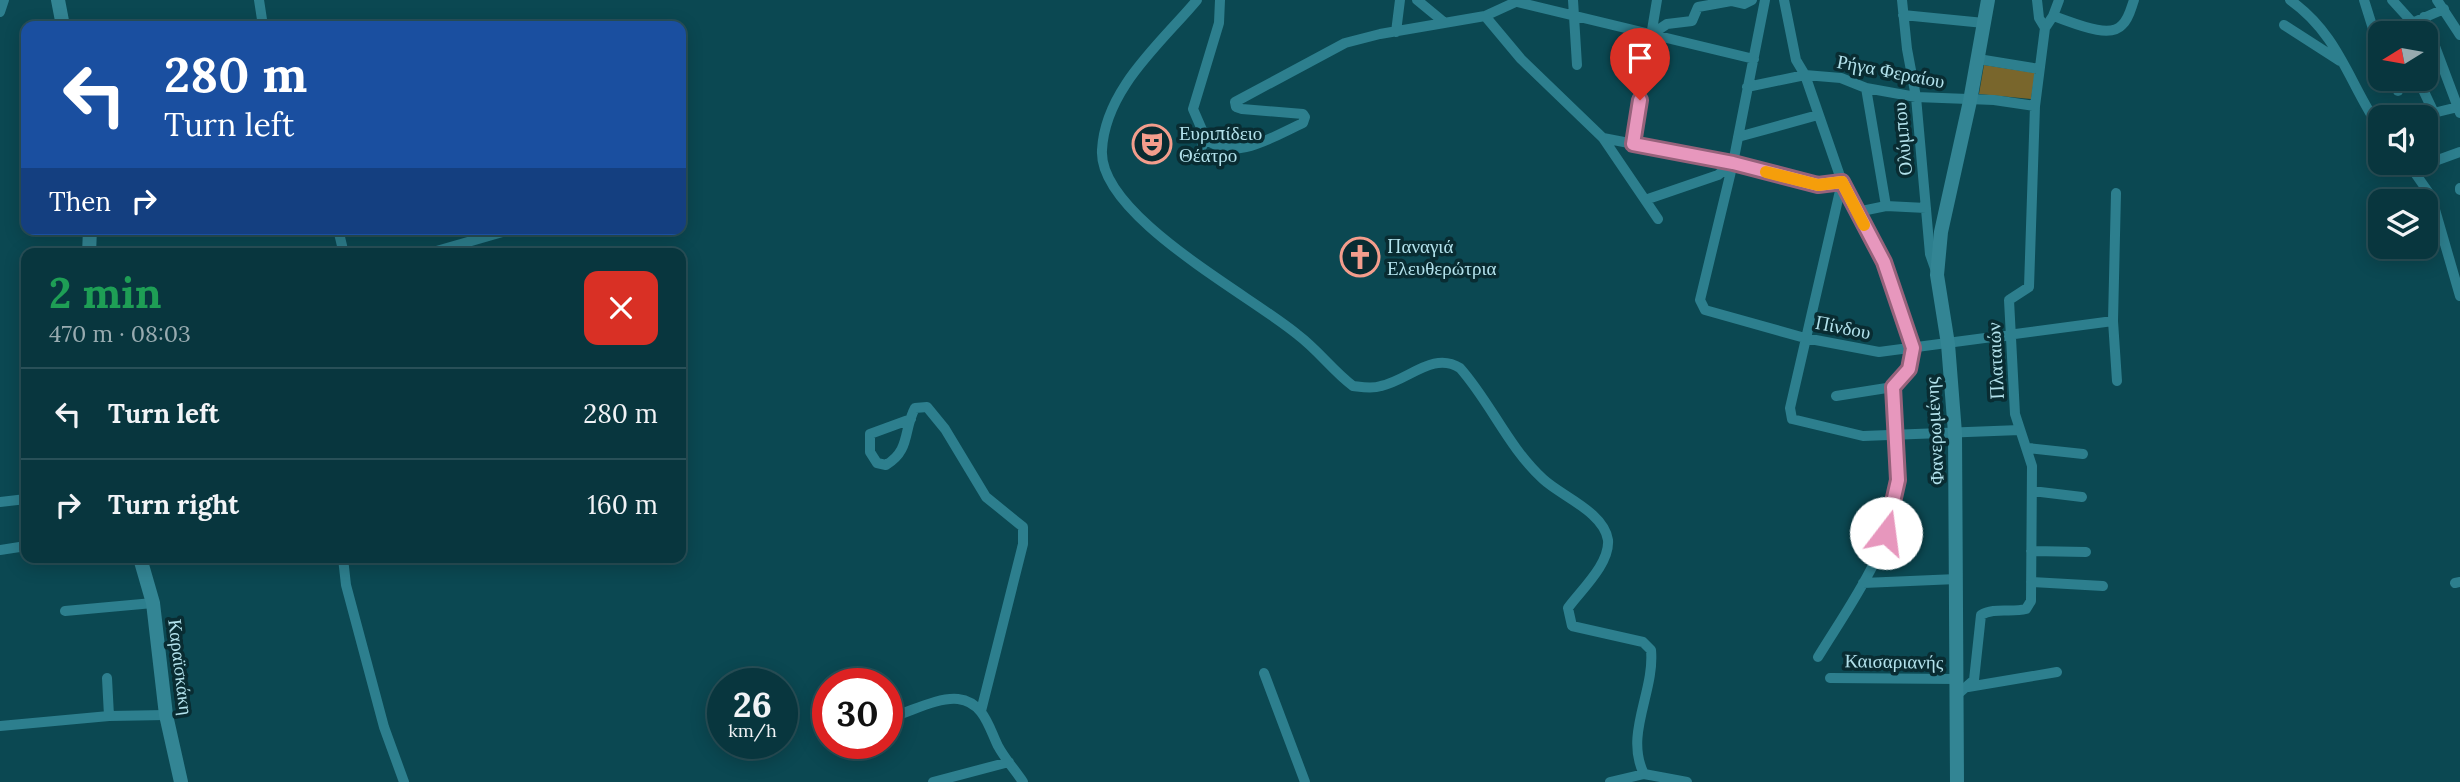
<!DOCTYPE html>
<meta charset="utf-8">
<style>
body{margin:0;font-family:Lora,serif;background:#164149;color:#f1f3f6;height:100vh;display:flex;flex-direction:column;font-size:26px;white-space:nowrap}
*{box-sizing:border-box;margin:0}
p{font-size:23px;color:#98abb0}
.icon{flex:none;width:38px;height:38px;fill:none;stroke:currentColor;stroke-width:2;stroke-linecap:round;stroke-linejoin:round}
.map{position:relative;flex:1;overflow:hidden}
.details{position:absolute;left:21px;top:248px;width:665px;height:315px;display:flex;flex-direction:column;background:#08363e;border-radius:14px;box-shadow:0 4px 18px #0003,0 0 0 2px #295058}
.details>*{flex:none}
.banner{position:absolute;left:21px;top:21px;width:665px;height:214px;border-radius:14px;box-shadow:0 4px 18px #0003,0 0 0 2px #295058;background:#1a4fa0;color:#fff;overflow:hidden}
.needle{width:46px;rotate:259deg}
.controls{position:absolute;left:2368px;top:21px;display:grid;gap:14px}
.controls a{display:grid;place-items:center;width:70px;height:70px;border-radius:14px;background:#08363e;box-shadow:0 4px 18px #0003,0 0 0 2px #295058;font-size:35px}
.speed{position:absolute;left:707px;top:668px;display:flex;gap:14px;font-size:35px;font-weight:700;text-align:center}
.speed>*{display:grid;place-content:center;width:91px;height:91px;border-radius:50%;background:#08363e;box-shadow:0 4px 18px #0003,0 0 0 2px #295058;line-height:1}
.speed small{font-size:18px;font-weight:400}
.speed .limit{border:10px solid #d22;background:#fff;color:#111}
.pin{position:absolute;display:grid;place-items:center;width:60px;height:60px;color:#fff;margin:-72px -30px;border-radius:50% 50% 50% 0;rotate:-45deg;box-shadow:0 0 7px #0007}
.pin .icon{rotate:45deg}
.me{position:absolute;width:77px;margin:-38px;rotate:15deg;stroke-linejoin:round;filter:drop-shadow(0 0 5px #0008)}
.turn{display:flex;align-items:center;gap:24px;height:147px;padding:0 28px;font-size:32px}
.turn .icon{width:91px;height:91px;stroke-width:2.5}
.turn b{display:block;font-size:49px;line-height:60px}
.then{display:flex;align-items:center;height:66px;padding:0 28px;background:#0003;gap:14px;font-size:26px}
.round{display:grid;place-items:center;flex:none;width:74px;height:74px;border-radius:14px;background:#164149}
.headline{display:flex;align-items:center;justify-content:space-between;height:119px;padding:0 28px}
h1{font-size:42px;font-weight:700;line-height:52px;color:#1e9e55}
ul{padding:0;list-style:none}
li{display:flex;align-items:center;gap:21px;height:91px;padding:0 28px;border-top:2px solid #295058}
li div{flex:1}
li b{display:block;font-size:26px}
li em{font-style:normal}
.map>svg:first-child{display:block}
.green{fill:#79662c}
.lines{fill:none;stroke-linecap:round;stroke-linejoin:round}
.street{stroke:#2d7f8e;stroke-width:10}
.secondary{stroke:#338594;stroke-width:14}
.route-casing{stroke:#96627b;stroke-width:18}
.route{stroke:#e797bd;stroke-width:12}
.slow{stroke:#f59e0b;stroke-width:12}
.labels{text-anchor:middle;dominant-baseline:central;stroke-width:7;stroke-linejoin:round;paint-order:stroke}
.street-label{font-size:19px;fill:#b3e2ec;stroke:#092c32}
.poi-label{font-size:19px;fill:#b3e2ec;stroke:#092c32;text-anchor:start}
</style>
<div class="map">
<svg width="2460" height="782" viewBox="0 0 2460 782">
<rect width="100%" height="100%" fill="#0b4852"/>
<path class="green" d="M 1984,65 L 2035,73 L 2031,99 L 1979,94 Z"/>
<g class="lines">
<path class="street" d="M 259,0 L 263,26
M 1197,0 C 1161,43 1105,89 1102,150 C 1098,216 1252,296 1298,335 C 1318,350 1333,371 1353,386 C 1362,387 1372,389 1381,386 C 1409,380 1433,351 1460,368 C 1491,403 1508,447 1543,479 C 1561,496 1604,512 1608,540 C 1610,564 1581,590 1568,608 L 1572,626 L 1643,642 L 1651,650 C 1655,692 1624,734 1644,774
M 1417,0 L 1445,23
M 1573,0 L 1577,65
M 1765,0 L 1733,163 L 1700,300 L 1705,310 L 1805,338 L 1879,352 L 2113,321
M 1784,0 L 1796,60 L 1805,75 L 1842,182 L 1883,262 L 1913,348 L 1909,369 L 1893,387 L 1836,396
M 1902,0 L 1907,49 L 1916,97 L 1930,254 L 1936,271
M 2037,0 L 2039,18 L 2045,28
M 2059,0 L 2053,16 C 2070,21 2109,40 2122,25 C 2129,19 2131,8 2134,0
M 2290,0 C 2339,35 2348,81 2380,129
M 2364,0 L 2380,51
M 2392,0 L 2412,22
M 2437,0 L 2460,35
M 1517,2 L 1754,59
M 0,12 L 4,0
M 1903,15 L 1984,23
M 1485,16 L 1521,59 L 1603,138 L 1733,163 L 1817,185 L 1842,182 L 1790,408 L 1792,419 L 1863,436 L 2020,430
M 2424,17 L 2460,113
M 2284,25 L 2340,61
M 1396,32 L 1400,0
M 2389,33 L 2444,9
M 1652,34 L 1667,24 L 1692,21 L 1698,7 L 1731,1 L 1744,4 L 1752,0
M 1978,59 L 2039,69
M 2393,79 L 2398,91
M 2418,79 L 2434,113
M 1747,87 L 1805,75 L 1841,78 L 1866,88 L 1916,97 L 1994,100 L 2035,106
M 1866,88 L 1886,206 L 1926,208
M 2417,117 L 2458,107
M 1738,137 L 1818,115
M 1603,138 L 1658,219
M 1206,139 C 1234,163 1274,136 1303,123 L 1305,117 L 1303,114 L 1242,109 L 1236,107 L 1235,102 L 1345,43 L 1380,34 L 1485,16 L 1520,0
M 1633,144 L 1657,0
M 1198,154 L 1206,139 L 1193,109 L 1219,23 L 1220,0
M 2408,163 L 2431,196 L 2460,296
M 2413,169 L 2460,152
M 2460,188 L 2460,190
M 2116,193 L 2113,321 L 2117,381
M 1645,200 L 1718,175 L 1732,164
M 1857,212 L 1886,206
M 338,229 L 344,254
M 426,254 L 513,229
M 911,419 L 870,434 L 870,452 L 877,463 L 886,465 C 911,450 903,430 915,408 L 927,407 L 945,429 L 986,497 L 1023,527 L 1023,544 L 981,711
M 2028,448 L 2083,454
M 2032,491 L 2082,497
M 0,502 L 26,499
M 0,550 L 26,546
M 2031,551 L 2086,552
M 343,558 L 346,585 L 384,727 L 404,782
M 2031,582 L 2103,586
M 1863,583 L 1957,579
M 2455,583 L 2460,582
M 65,611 L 153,603
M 1818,657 C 1850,605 1890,551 1898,489 C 1901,456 1896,420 1893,387
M 1264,673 L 1305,782
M 107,678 L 109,716
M 1830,678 L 1957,679
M 1968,687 L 2057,672
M 1958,694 L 1974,680 L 1981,615 C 1994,607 2011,613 2026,609 L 2031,601 L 2032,466 L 2015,414 L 2009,300 L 2029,287 L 2035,106 L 2045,28 L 2053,16
M 895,716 C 914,710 939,697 958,699 C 984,702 989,728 998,746 C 1005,759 1015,770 1023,782
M 0,726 L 109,716 L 166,715
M 933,782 L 1009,762
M 1610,782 L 1644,774 L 1687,782"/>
<path class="secondary" d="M 58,0 L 63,26
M 89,254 L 90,229
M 140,558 L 153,603 L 166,715 L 181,782
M 1957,782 L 1955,433 L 1948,344 L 1937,275 L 1941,232 L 1970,101 L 1988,0"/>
</g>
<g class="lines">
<defs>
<path id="route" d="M 1640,100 L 1633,144 L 1733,163 L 1818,185 L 1842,182 L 1884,262 L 1913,348 L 1909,369 L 1893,387 L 1898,480 L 1886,533"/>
</defs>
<use href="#route" class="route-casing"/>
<use href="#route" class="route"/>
<path class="slow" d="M 1766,172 L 1818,185 L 1842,182 L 1864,225"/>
</g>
<defs>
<symbol id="theatre-ring" viewBox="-11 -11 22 22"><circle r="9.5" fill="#092c32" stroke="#f49d8c" stroke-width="1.5"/><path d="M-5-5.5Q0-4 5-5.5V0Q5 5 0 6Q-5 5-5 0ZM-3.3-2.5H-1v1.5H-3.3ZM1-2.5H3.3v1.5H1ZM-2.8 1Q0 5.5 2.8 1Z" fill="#f49d8c"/></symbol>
<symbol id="church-ring" viewBox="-11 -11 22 22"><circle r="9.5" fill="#092c32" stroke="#f49d8c" stroke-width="1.5"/><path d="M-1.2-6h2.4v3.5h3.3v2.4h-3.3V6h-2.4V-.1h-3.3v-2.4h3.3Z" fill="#f49d8c"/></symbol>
</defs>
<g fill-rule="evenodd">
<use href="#theatre-ring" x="1130" y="122" width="44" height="44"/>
<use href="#church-ring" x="1338" y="235" width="44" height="44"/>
</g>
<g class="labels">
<g class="street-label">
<text transform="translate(1891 71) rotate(11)">Ρήγα Φεραίου</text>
<text transform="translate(1902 139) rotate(-95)">Ολύμπου</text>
<text transform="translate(1843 327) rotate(11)">Πίνδου</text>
<text transform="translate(1995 361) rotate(-93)">Πλαταιών</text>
<text transform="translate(1934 431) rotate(-93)">Φανερωμένης</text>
<text transform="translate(1894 661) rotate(1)">Καισαριανής</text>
<text transform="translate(181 667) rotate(83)">Καραϊσκάκη</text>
</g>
<g class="poi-label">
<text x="1179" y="133">Ευριπίδειο<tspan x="1179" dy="22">Θέατρο</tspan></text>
<text x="1387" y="246">Παναγιά<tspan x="1387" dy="22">Ελευθερώτρια</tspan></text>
</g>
</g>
</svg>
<div class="controls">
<a><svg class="needle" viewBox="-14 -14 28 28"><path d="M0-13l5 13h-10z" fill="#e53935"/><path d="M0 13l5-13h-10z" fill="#98abb0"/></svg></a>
<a><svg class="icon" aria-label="sound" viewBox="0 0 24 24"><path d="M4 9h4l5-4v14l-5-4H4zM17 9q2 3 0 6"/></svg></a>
<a><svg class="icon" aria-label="layers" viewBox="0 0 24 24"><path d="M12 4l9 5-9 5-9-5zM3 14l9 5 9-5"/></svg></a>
</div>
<div class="speed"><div>26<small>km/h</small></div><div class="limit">30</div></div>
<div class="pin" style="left:1640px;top:100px;background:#d93025"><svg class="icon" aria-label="arrive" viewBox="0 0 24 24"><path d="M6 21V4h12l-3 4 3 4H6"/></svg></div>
<svg class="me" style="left:1886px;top:533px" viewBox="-20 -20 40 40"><circle r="19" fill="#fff"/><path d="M0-13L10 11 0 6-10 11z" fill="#e797bd"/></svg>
<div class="banner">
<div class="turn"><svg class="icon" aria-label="left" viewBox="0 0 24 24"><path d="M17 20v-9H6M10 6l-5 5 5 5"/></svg><div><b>280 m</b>Turn left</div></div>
<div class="then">Then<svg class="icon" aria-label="right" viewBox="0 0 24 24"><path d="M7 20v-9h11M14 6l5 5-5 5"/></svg></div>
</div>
<section class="details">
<div class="headline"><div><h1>2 min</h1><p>470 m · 08:03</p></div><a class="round" style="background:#d93025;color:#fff"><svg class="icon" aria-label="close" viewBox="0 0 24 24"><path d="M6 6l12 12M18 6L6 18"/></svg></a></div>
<ul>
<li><svg class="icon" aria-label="left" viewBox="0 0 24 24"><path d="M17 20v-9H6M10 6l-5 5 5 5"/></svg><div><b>Turn left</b></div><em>280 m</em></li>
<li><svg class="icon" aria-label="right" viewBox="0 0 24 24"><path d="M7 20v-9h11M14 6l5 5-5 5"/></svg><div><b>Turn right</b></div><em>160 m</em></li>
</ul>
</section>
</div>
